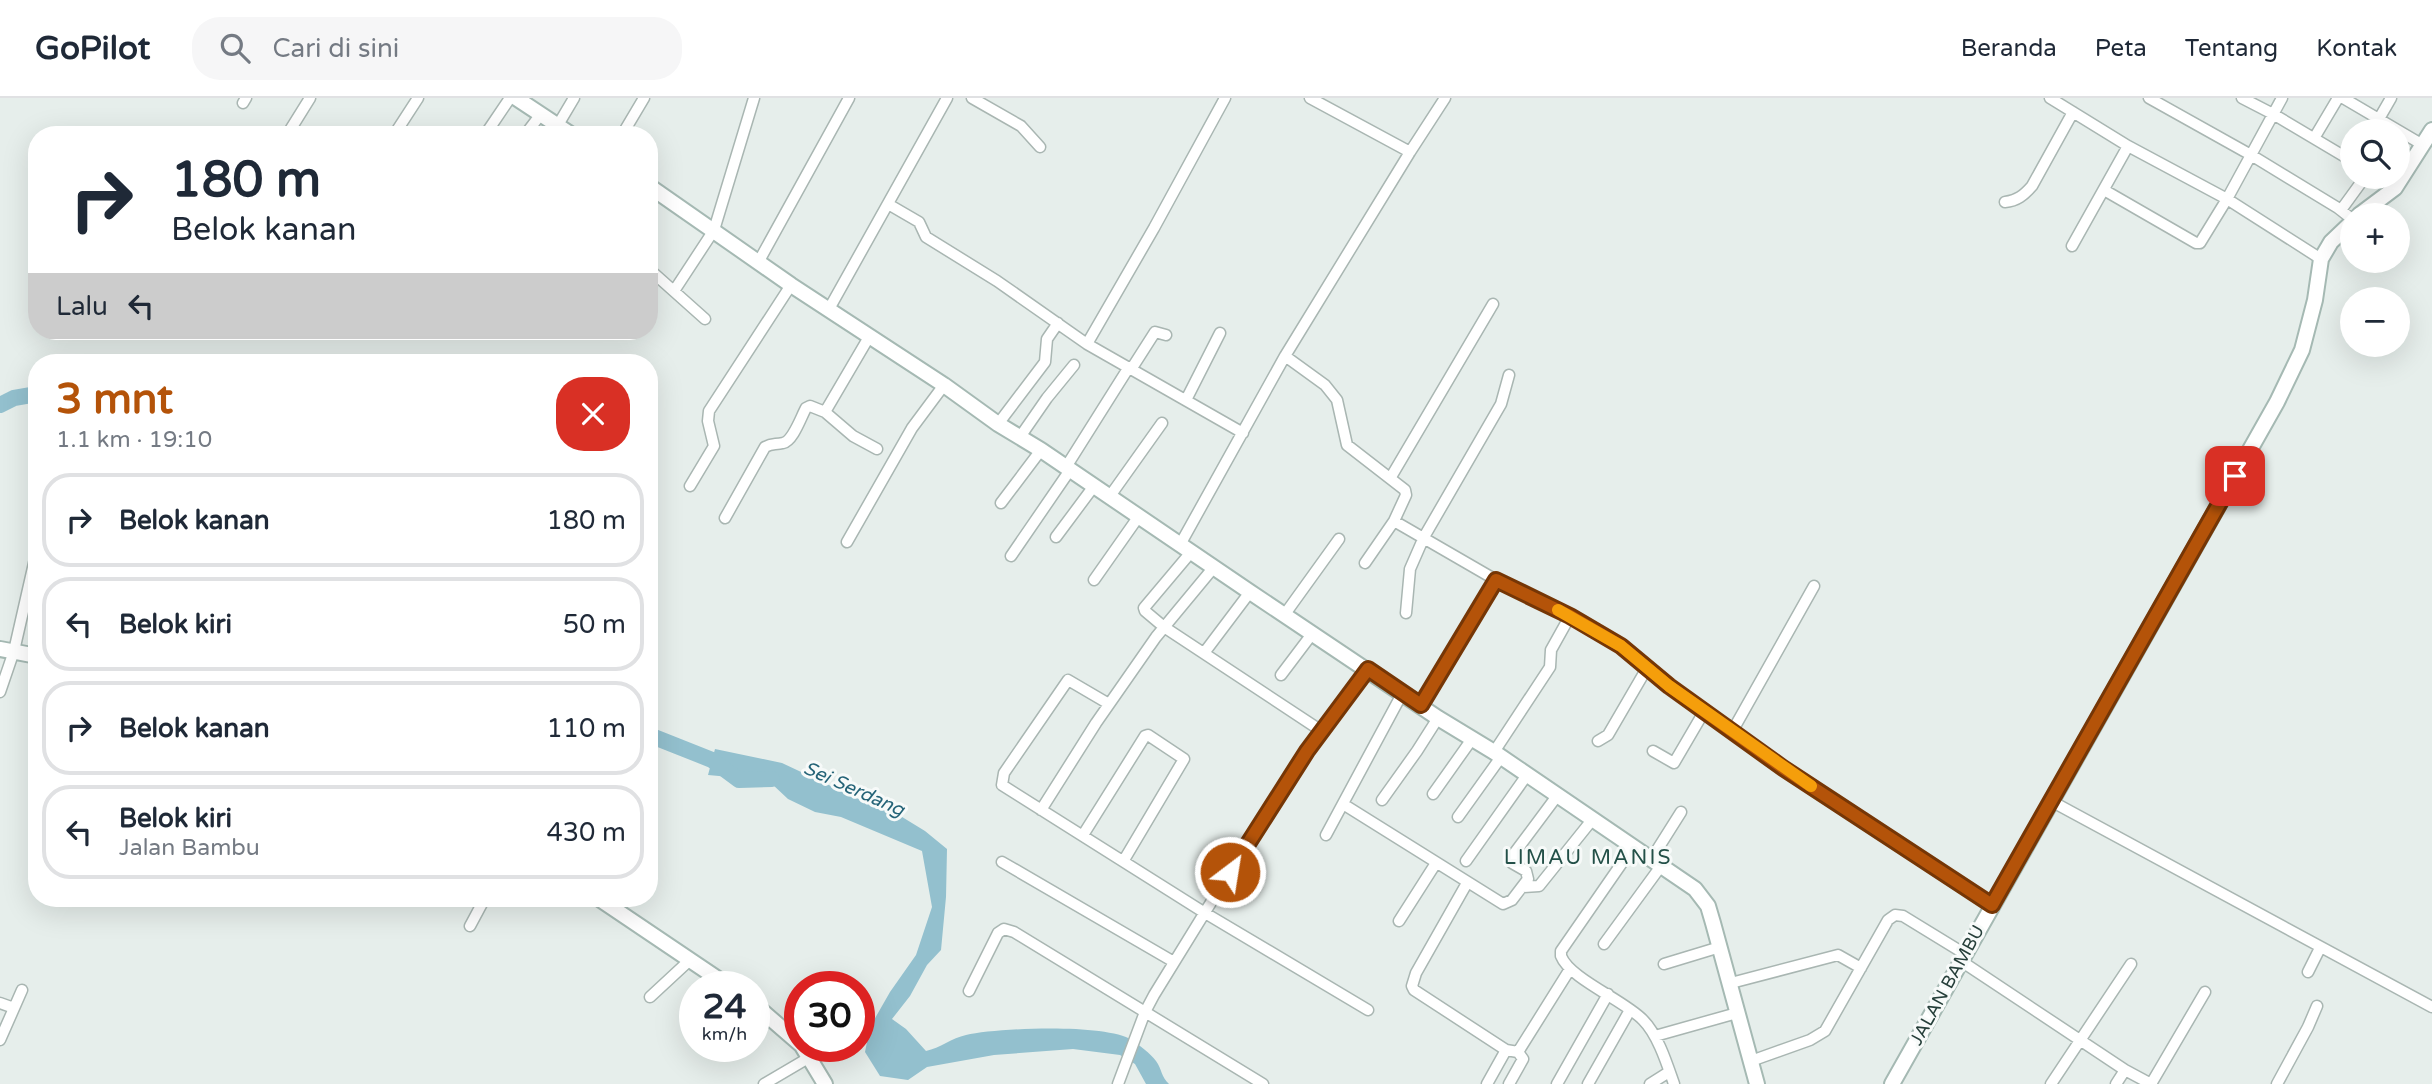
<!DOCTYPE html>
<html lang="id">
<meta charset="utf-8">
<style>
body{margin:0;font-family:"Varela Round",sans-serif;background:#f6f6f7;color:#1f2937;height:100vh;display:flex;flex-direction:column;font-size:26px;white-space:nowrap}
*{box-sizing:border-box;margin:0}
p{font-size:23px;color:#747a83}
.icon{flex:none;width:38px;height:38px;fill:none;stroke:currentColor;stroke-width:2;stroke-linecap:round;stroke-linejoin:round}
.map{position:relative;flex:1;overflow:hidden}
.sheet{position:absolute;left:28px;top:256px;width:630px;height:553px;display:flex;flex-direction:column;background:#fff;border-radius:28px;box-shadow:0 7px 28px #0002}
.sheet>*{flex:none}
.top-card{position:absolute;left:28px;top:28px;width:630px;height:214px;border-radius:28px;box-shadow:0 7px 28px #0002;background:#fff;color:#1f2937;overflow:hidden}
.controls{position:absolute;left:2340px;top:21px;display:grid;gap:14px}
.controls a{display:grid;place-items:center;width:70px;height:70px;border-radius:50%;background:#fff;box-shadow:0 7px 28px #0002;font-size:35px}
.speed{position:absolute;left:679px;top:873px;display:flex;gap:14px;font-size:35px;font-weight:700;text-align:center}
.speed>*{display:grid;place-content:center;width:91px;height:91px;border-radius:50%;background:#fff;box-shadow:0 7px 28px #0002;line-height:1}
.speed small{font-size:18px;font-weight:400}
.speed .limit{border:10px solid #d22;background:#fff;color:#111}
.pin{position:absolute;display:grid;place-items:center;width:60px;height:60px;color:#fff;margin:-30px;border-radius:14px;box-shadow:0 4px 10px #0006}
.me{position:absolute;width:77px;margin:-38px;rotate:31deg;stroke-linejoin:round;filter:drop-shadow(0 0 5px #0008)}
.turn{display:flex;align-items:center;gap:24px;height:147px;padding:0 28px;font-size:32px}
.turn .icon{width:91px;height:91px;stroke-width:2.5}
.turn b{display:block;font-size:49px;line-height:60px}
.then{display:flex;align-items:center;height:66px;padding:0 28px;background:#0003;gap:14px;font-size:26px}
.round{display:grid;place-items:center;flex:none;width:74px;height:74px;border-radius:28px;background:#f6f6f7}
.head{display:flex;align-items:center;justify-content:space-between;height:119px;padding:0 28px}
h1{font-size:42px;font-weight:700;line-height:52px;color:#b45309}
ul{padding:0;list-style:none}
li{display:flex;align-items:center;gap:21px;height:94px;margin:0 14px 10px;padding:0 14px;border:4px solid #e0e1e3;border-radius:28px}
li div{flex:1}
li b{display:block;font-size:26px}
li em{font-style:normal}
header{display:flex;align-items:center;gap:42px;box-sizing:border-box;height:98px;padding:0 35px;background:#fff;border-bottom:2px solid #e0e1e3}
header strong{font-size:33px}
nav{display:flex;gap:38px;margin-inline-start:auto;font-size:24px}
.search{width:490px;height:63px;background:#f6f6f7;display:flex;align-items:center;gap:18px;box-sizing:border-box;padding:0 24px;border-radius:28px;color:#747a83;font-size:26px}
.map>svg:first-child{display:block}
.water{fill:#93c0ce}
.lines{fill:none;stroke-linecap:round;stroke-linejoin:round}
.river{stroke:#93c0ce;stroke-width:16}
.street-casing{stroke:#a9b6b2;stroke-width:13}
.secondary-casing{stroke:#a5b9b3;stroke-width:18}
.street{stroke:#fff;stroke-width:10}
.secondary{stroke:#fff;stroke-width:14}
.route-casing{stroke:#753606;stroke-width:18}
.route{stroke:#b45309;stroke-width:12}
.slow{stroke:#f59e0b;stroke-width:12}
.labels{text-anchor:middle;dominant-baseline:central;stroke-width:6;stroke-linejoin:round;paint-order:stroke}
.street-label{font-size:18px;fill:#263f3a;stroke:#f7faf9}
.water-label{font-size:19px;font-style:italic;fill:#246377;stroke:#f7faf9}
.quarter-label{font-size:21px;letter-spacing:2px;fill:#235048;stroke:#f7faf9}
</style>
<header>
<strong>GoPilot</strong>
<div class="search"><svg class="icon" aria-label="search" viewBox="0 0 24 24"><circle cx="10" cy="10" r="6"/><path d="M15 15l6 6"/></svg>Cari di sini</div>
<nav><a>Beranda</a><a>Peta</a><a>Tentang</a><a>Kontak</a></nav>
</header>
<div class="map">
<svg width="2432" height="986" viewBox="0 0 2432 986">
<rect width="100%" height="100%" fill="#e6eeeb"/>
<path class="water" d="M 715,651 L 782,665 L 865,704 L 889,711 L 925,733 L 947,751 L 946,799 L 941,852 L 927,867 L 910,898 L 892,921 L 906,931 L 926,953 C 940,950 952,940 966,937 C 997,930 1105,925 1132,942 C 1139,947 1151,956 1156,963 C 1162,971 1161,979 1169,986 L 1146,986 L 1135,966 L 1120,957 L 1073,951 L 994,957 L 927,969 L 908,982 L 880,978 L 865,954 L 870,929 L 890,894 L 916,857 L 932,809 L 922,753 L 841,719 L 815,714 L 788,701 L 772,686 L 741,680 L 708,677 Z"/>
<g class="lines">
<path class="river" d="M 0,307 L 14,300 L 37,296
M 649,637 L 712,662 L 739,682 L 772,681"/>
<defs>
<path id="street" d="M 972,0 L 1021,28 L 1040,49
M 2050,0 L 2128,48 L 2227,101 L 2321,161
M 2149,0 L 2251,57 L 2338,110 L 2352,121
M 2242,0 L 2273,16 L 2352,63
M 2343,0 L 2423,47
M 243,5 L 246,0
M 558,27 L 574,0
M 2372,33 L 2391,0
M 287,37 L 310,0
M 394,37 L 418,0
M 485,37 L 510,0
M 525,37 L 541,16
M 622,37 L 644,0
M 2316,37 L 2338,0
M 1410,54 L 1445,0
M 2376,79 L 2395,90
M 2104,92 L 2196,145 L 2200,145 L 2227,101 L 2282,0
M 2005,104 C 2017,103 2024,97 2032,88 L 2073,14
M 649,106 L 657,93
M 888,106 L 919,124 L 926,139 L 997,183 L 1087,246 L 1243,335
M 2341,112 L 2365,79
M 2072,148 L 2128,48
M 759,163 L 849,0
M 649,171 L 705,221
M 674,193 L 714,132 L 754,0
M 829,211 L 947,0
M 869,239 L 825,314 L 853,338 L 877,351
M 1087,246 L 1154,130 L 1225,0
M 1285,258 L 1325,287 L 1337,302 L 1347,347 L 1405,392 L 1406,397 L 1394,423
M 1132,270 L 1155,234 L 1166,237
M 1186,302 L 1220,235
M 998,326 L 1045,264 L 1047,241 L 1058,225
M 1020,339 L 1047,300 L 1074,267
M 1066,369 L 1129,269
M 1391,379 L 1493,206
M 690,388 L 714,348 L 708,323 L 709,313 L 791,187
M 1110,398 L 1162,325
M 1001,405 L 1041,352
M 725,420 L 765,349 C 772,345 775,347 783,345 C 793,343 801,319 806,310 L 810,308 L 825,314
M 1056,439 L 1094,388
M 847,444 L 912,330 L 944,287
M 1181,445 L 1285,258 L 1410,54 L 1310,0
M 1192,453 L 1144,510 L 1145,513 L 1164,529 L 1320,632
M 1011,458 L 1070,372
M 1365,465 L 1394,423 L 1496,482 L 1570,518
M 1094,482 L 1139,418
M 1406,515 L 1410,471 L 1424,439 L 1501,306 L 1509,277
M 1285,516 L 1339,441
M 1204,555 L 1250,494
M 1281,577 L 1312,536
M 0,594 L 14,553 L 37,452
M 1109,606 L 1068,582 L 1004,675 L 1002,687 L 1205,815 L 1368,912
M 1421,607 L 1496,482
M 1733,632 L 1814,488
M 1598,643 L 1608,637 L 1647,570
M 1653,653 L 1674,665 L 1705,612
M 1494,654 L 1550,569 L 1551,552 L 1570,518 L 1621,548 L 1669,588 L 1783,670 L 1992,807
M 1433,696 L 1472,641
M 1382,702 L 1417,653 L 1438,620
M 2051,703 L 2432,909
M 1343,706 L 1503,806 L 1512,802 L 1528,781 L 1526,773 L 1512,765 L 1513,757 L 1557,698
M 1041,712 L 1096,625 L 1156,539 L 1214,469
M 1458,719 L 1501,659
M 1083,737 L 1145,638 L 1148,637 L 1184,661 L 1124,762
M 1326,737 L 1403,594
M 1633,749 L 1561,853 L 1561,858 C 1570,881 1624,902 1643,922 C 1658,937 1667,966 1674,986
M 1652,760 L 1681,714
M 1466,763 L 1527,677
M 1002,764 L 1174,864
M 1467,785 L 1416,875 L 1412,888 L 1414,892 L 1506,952 L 1518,954
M 1522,789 L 1539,788 L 1592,722
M 1399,823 L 1436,765
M 470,828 L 485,800
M 1604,846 L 1661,768
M 1961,863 L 2125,972 L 2151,986
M 1664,866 L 1720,849
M 2308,874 L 2320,850
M 1731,885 L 1838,857 L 1861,870
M 969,893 L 998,835 L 1004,831 L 1014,834 L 1263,986
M 650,899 L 691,861
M 0,905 L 14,910
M 1655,938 L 1737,915
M 0,942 L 22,892
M 1518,954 L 1570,871
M 1751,963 L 1810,942 L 1825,933 L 1888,822 L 1895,817 L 1903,818 L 1965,856
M 764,986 L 810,959
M 1118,986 L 1145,914 L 1154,897 L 1279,694 L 1320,632 L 1368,571
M 1487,986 L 1506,952
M 1509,986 L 1523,961 L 1518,954
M 1557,986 L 1608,896
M 1588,986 L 1630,912
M 1650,986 L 1669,974
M 2051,986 L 2131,866
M 2116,986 L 2125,972
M 2151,986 L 2205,894
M 2277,986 L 2308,929 L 2317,908"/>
<path id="secondary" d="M 516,0 L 572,37
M 649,88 L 791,187 L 944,287 L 998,326 L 1041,352 L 1250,494 L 1438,620 L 1494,654 L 1695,791 L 1708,808 L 1713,825 L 1757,986
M 2359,117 L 2395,90 L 2432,32
M 0,551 L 37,558
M 598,800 L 730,889
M 754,906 L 800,946
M 802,948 L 825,986
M 1892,986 L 2277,304 L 2302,252 L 2315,202 L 2321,161 L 2331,144 L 2352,124"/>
</defs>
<use href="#street" class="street-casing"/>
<use href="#secondary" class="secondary-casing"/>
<use href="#street" class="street"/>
<use href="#secondary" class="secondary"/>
</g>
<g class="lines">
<defs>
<path id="route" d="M 1230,774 L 1307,653 L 1368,571 L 1421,607 L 1496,482 L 1570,518 L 1621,548 L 1669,588 L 1783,670 L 1992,807 L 2235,378"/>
</defs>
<use href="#route" class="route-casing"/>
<use href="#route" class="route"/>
<path class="slow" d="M 1558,512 L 1621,548 L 1669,588 L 1811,688"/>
</g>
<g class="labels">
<g class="street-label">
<text transform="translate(1947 887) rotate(-61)">JALAN BAMBU</text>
</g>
<g class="water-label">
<text transform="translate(854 691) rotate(24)">Sei Serdang</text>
</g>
<g class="quarter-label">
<text x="1588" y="759">LIMAU MANIS</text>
</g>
</g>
</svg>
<div class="controls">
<a><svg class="icon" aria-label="search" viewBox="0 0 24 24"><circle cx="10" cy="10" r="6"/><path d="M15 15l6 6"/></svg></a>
<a>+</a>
<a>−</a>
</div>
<div class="speed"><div>24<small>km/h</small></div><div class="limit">30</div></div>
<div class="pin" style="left:2235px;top:378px;background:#d93025"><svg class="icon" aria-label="arrive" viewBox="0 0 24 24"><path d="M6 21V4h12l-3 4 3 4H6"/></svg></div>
<svg class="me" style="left:1230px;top:774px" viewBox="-20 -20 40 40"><circle r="17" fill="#b45309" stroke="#fff" stroke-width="3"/><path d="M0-11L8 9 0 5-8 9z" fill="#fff"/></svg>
<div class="top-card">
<div class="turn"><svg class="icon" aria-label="right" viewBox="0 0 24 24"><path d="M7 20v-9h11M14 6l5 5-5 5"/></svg><div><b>180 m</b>Belok kanan</div></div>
<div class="then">Lalu<svg class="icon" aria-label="left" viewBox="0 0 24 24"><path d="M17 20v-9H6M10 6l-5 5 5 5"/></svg></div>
</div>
<section class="sheet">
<div class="head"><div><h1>3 mnt</h1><p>1.1 km · 19:10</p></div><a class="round" style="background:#d93025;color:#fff"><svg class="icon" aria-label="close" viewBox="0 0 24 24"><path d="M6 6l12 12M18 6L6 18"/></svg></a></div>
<ul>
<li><svg class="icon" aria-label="right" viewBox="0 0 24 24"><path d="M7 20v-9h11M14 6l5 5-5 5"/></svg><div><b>Belok kanan</b></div><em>180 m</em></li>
<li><svg class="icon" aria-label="left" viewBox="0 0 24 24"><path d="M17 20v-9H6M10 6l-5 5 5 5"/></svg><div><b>Belok kiri</b></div><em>50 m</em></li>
<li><svg class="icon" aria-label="right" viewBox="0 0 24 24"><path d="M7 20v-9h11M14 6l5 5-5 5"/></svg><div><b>Belok kanan</b></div><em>110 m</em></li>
<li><svg class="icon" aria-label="left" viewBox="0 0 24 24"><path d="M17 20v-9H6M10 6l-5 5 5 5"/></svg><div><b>Belok kiri</b><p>Jalan Bambu</p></div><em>430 m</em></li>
</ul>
</section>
</div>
